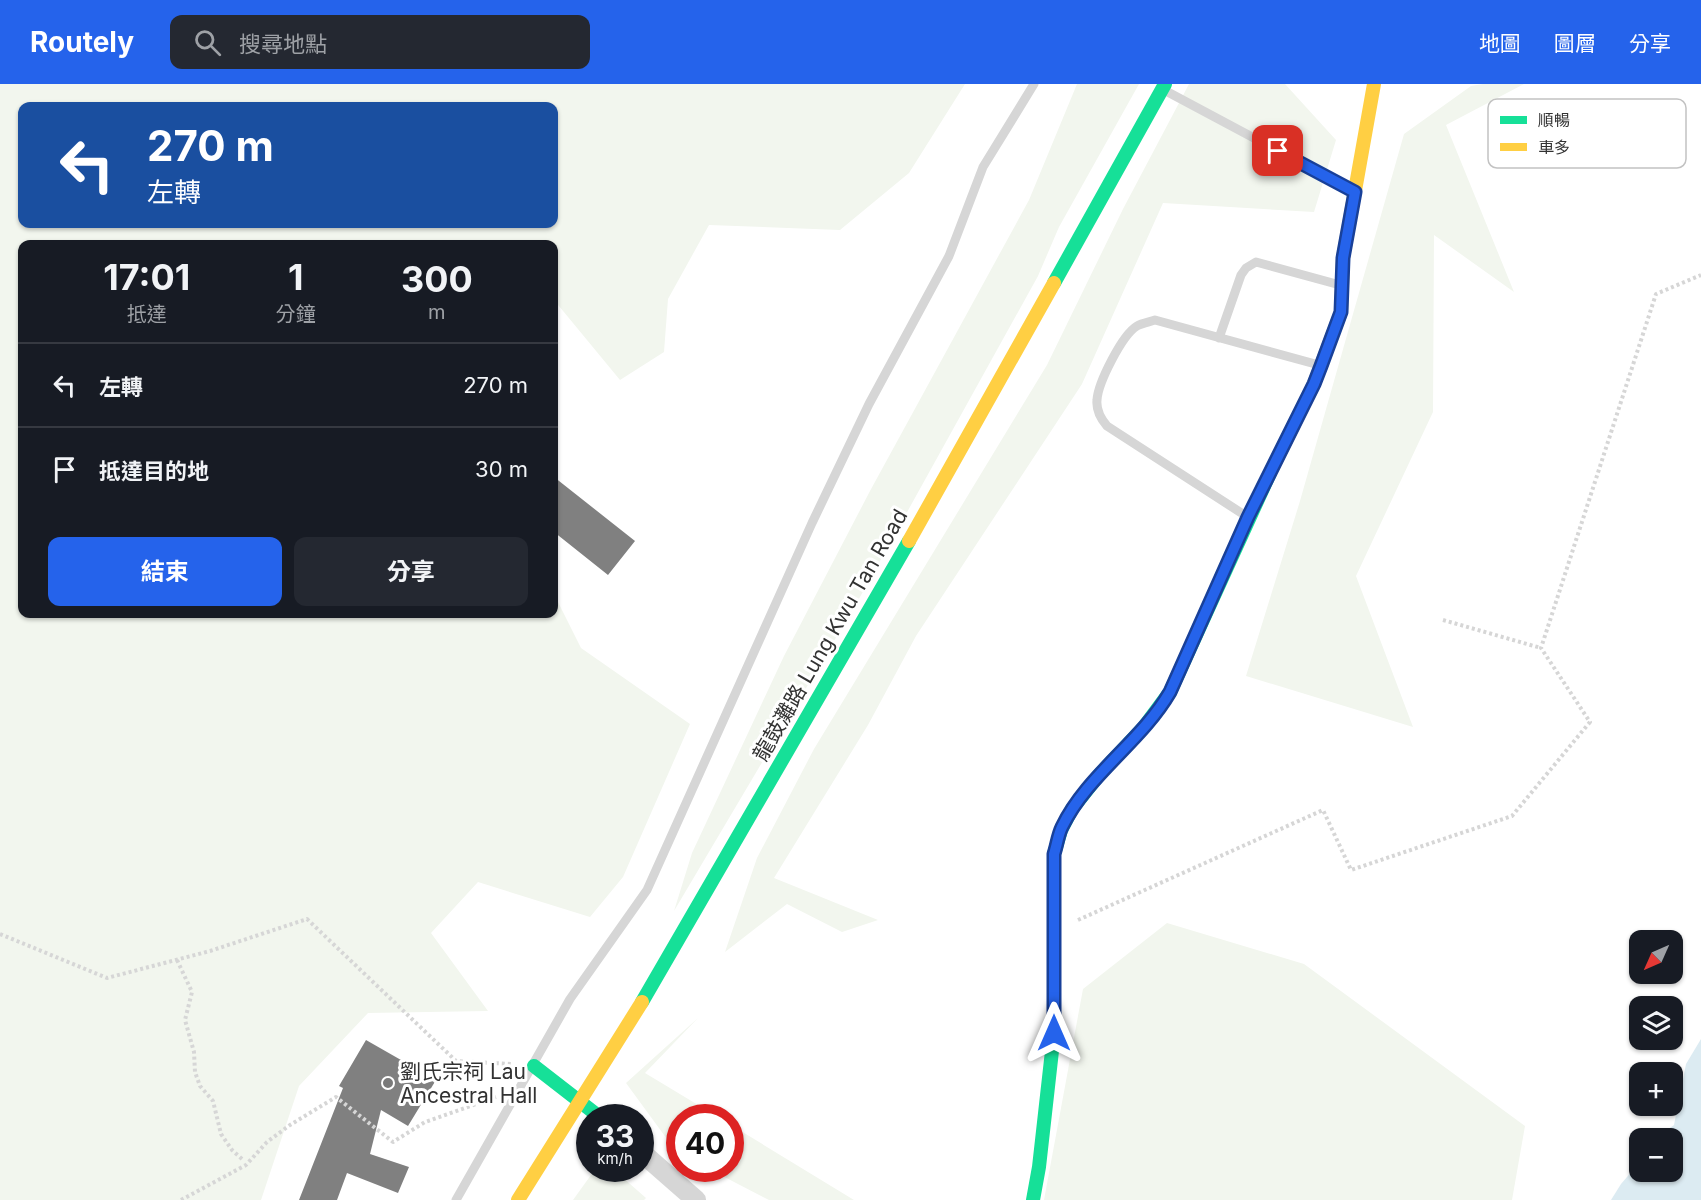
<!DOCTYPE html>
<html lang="zh-TW">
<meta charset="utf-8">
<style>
body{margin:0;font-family:Inter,"Noto Sans TC",sans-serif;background:#242831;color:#f1f3f6;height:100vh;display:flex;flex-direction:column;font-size:22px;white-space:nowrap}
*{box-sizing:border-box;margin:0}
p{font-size:20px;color:#9ea1a6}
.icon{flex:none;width:33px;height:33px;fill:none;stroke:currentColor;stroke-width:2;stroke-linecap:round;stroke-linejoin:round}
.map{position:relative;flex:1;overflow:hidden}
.drawer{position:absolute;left:18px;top:156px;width:540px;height:378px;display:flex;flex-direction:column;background:#171b24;border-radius:12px;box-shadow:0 2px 4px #0004}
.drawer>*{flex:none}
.top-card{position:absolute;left:18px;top:18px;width:540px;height:126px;border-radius:12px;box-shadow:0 2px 4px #0004;background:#1a4fa0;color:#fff;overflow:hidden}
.needle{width:39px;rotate:225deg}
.controls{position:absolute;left:1629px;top:846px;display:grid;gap:12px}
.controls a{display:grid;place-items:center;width:54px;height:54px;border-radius:12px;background:#171b24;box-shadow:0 2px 4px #0004;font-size:30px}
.speed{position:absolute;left:576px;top:1020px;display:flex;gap:12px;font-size:30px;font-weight:700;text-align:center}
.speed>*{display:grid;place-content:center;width:78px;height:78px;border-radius:50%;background:#171b24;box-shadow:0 2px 4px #0004;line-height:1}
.speed small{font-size:15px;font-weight:400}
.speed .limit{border:9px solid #d22;background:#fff;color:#111}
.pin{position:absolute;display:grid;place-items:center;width:51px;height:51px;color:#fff;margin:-26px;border-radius:12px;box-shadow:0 3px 9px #0006}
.me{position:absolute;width:66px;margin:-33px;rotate:0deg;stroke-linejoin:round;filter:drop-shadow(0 0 4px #0008)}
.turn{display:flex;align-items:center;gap:21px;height:126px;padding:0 30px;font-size:27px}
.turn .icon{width:78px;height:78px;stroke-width:2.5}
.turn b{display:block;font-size:42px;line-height:51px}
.eta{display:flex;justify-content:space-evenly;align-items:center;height:102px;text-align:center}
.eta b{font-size:36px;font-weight:700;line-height:42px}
.cta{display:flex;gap:12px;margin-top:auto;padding:12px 30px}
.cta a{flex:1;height:69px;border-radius:12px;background:#2563eb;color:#fff;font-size:24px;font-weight:700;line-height:69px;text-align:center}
.cta a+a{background:#242831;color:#f1f3f6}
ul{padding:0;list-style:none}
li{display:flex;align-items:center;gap:18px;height:84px;padding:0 30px;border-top:2px solid #363941}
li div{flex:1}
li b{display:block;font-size:22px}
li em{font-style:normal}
header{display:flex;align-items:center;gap:36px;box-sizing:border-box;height:84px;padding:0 30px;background:#2563eb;color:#fff}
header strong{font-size:28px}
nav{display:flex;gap:33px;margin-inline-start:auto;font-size:21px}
.search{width:420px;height:54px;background:#242831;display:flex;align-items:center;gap:15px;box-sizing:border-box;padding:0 21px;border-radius:12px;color:#9ea1a6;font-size:22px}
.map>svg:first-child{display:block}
.green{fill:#f2f6ee;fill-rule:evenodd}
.water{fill:#dcebf2}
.building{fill:#808080}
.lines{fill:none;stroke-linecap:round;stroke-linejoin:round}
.path{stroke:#d6d6d6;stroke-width:4;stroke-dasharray:3 3;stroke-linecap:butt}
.lane{stroke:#d6d6d6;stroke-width:9}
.street{stroke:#d6d6d6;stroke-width:20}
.fast{stroke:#16e098;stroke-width:14}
.slow{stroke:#ffcf43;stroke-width:14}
.route-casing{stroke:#184099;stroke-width:15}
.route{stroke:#2563eb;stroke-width:10}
.poi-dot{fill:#7a7a7a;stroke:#fff;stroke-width:2}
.labels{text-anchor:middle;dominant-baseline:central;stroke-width:6;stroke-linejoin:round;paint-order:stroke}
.street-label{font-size:21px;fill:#323232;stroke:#fff}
.poi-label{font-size:21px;fill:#323232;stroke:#fff;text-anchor:start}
.key{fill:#fff;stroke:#c2c2c2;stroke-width:1.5}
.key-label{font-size:16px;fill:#323232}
</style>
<header>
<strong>Routely</strong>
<div class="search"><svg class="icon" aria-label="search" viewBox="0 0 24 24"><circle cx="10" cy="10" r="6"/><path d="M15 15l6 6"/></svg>搜尋地點</div>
<nav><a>地圖</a><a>圖層</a><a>分享</a></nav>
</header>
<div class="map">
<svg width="1701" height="1116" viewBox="0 0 1701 1116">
<rect width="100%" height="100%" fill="#fff"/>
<path class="green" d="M 0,0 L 965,0 L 909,89 L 840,146 L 709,141 L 668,215 L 664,268 L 620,296 L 554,216 L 554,160 L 22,160 L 22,530 L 554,530 L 554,510 L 581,564 L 690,640 L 623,793 L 590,833 L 478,798 L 431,849 L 488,927 L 368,929 L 299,1002 L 261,1116 L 0,1116 ZM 22,22 L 554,22 L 554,140 L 22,140 Z
M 1077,0 L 1139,0 L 1059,143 L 1038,192 L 860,513 L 674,827 L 692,769 L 784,572 L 870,407 L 1029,116 Z
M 1189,0 L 1285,0 L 1336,56 L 1314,128 L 1163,119 L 1082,300 L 916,552 L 868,641 L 774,794 L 878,836 L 842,848 L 787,820 L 725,868 L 757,774 L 814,665 L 1047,281 L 1123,125 Z
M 1483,0 L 1524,0 L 1446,41 L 1514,208 L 1434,151 L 1433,328 L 1356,492 L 1413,643 L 1246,592 L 1300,417 L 1404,50 L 1471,2 Z
M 1167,839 L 1304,880 L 1525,1042 L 1512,1116 L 1044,1116 L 1083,905 Z
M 698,934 L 645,989 L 718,1033 L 680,1034 L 679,1069 L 675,1066 L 626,999 Z
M 731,1041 L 854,1116 L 769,1116 L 709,1085 L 730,1084 Z
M 596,1084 L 613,1085 L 646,1114 L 644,1116 L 573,1116 Z"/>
<path class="water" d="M 1701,955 L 1701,1116 L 1611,1116 L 1621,1100 L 1639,1079 L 1640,1088 L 1672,1088 L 1672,1054 L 1656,1054 L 1674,1041 L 1686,980 Z"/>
<path class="building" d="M 554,393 L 635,457 L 608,491 L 554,448 Z
M 366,956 L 436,996 L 408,1042 L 381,1026 L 370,1070 L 409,1083 L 398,1109 L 347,1089 L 337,1116 L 299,1116 L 343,1004 L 339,1002 Z"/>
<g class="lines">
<path class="path" d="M 1443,536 L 1541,564
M 1078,836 L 1323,726 L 1351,786 L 1512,732 L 1590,638 L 1541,564 L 1656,210 L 1701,191
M 0,850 L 107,894 L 210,867 L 307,835 L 456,977 L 511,980
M 177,876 L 192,908 L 185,936 L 194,968 L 195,988 L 200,1002 L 213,1017 L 221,1050 L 232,1066 L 242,1075
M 181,1116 L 246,1081 L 267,1058 L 290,1041 L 336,1013 L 393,1058 L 425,1038 L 496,1013"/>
<path class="lane" d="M 1164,6 L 1353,107
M 1219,254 L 1241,191 L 1246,184 L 1256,178 L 1340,201
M 1246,432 L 1107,342 C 1101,335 1096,326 1097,316 C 1098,299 1122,251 1137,242 C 1142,239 1149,238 1155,236 L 1319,281
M 456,1116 L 570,915 L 647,806 L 812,439 L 869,320 L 949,172 L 983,83 L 1034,0"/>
<path class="street" d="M 640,1067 L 696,1116"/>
<path class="fast" d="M 1054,199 L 1165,0
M 642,918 L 909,457
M 534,982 L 601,1034
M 1033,1116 L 1039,1083 L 1054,949 L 1054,770 L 1061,746 L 1072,725 L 1099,691 L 1144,643 L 1170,608 L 1270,389"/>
<path class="slow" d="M 1270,389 L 1314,300 L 1341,228 L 1343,174 L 1374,0
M 909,457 L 1054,199
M 518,1116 L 642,918"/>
</g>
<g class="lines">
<defs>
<path id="route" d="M 1054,949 L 1054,770 C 1057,761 1058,751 1062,743 C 1087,691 1141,658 1170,608 L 1248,433 L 1314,300 L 1321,282 L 1341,228 L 1343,174 L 1355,108 L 1278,67"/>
</defs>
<use href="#route" class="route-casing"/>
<use href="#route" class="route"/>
</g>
<circle class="poi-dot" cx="388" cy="999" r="6"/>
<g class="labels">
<g class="street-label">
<text transform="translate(830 551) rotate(-60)">龍鼓灘路 Lung Kwu Tan Road</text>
</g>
<g class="poi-label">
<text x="400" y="987">劉氏宗祠 Lau<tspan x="400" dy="24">Ancestral Hall</tspan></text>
</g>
</g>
<rect x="1488" y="15" width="198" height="69" rx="9" class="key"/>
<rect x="1500" y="32" width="27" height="8" fill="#16e098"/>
<rect x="1500" y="59" width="27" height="8" fill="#ffcf43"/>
<g class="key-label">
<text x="1538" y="42">順暢</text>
<text x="1538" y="69">車多</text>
</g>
</svg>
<div class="controls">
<a><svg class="needle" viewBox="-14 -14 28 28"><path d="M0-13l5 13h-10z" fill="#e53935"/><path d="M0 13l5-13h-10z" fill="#9ea1a6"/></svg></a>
<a><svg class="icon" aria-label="layers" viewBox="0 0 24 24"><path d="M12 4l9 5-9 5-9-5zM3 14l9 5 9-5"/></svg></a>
<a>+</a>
<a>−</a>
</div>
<div class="speed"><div>33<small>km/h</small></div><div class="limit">40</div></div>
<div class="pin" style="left:1278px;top:67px;background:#d93025"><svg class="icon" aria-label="arrive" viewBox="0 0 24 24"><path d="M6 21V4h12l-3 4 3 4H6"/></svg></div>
<svg class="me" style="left:1054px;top:949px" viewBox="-20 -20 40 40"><path d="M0-17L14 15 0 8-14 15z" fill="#2563eb" stroke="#fff" stroke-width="4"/></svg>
<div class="top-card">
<div class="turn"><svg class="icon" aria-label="left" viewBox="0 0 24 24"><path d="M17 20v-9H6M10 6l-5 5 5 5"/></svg><div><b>270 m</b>左轉</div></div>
</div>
<section class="drawer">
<div class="eta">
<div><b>17:01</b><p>抵達</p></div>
<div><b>1</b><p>分鐘</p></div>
<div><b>300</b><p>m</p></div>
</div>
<ul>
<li><svg class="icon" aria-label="left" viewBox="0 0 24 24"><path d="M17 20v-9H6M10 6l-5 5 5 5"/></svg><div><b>左轉</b></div><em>270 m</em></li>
<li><svg class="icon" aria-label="arrive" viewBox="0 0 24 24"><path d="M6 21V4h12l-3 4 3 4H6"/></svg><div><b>抵達目的地</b></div><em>30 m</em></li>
</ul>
<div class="cta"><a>結束</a><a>分享</a></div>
</section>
</div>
